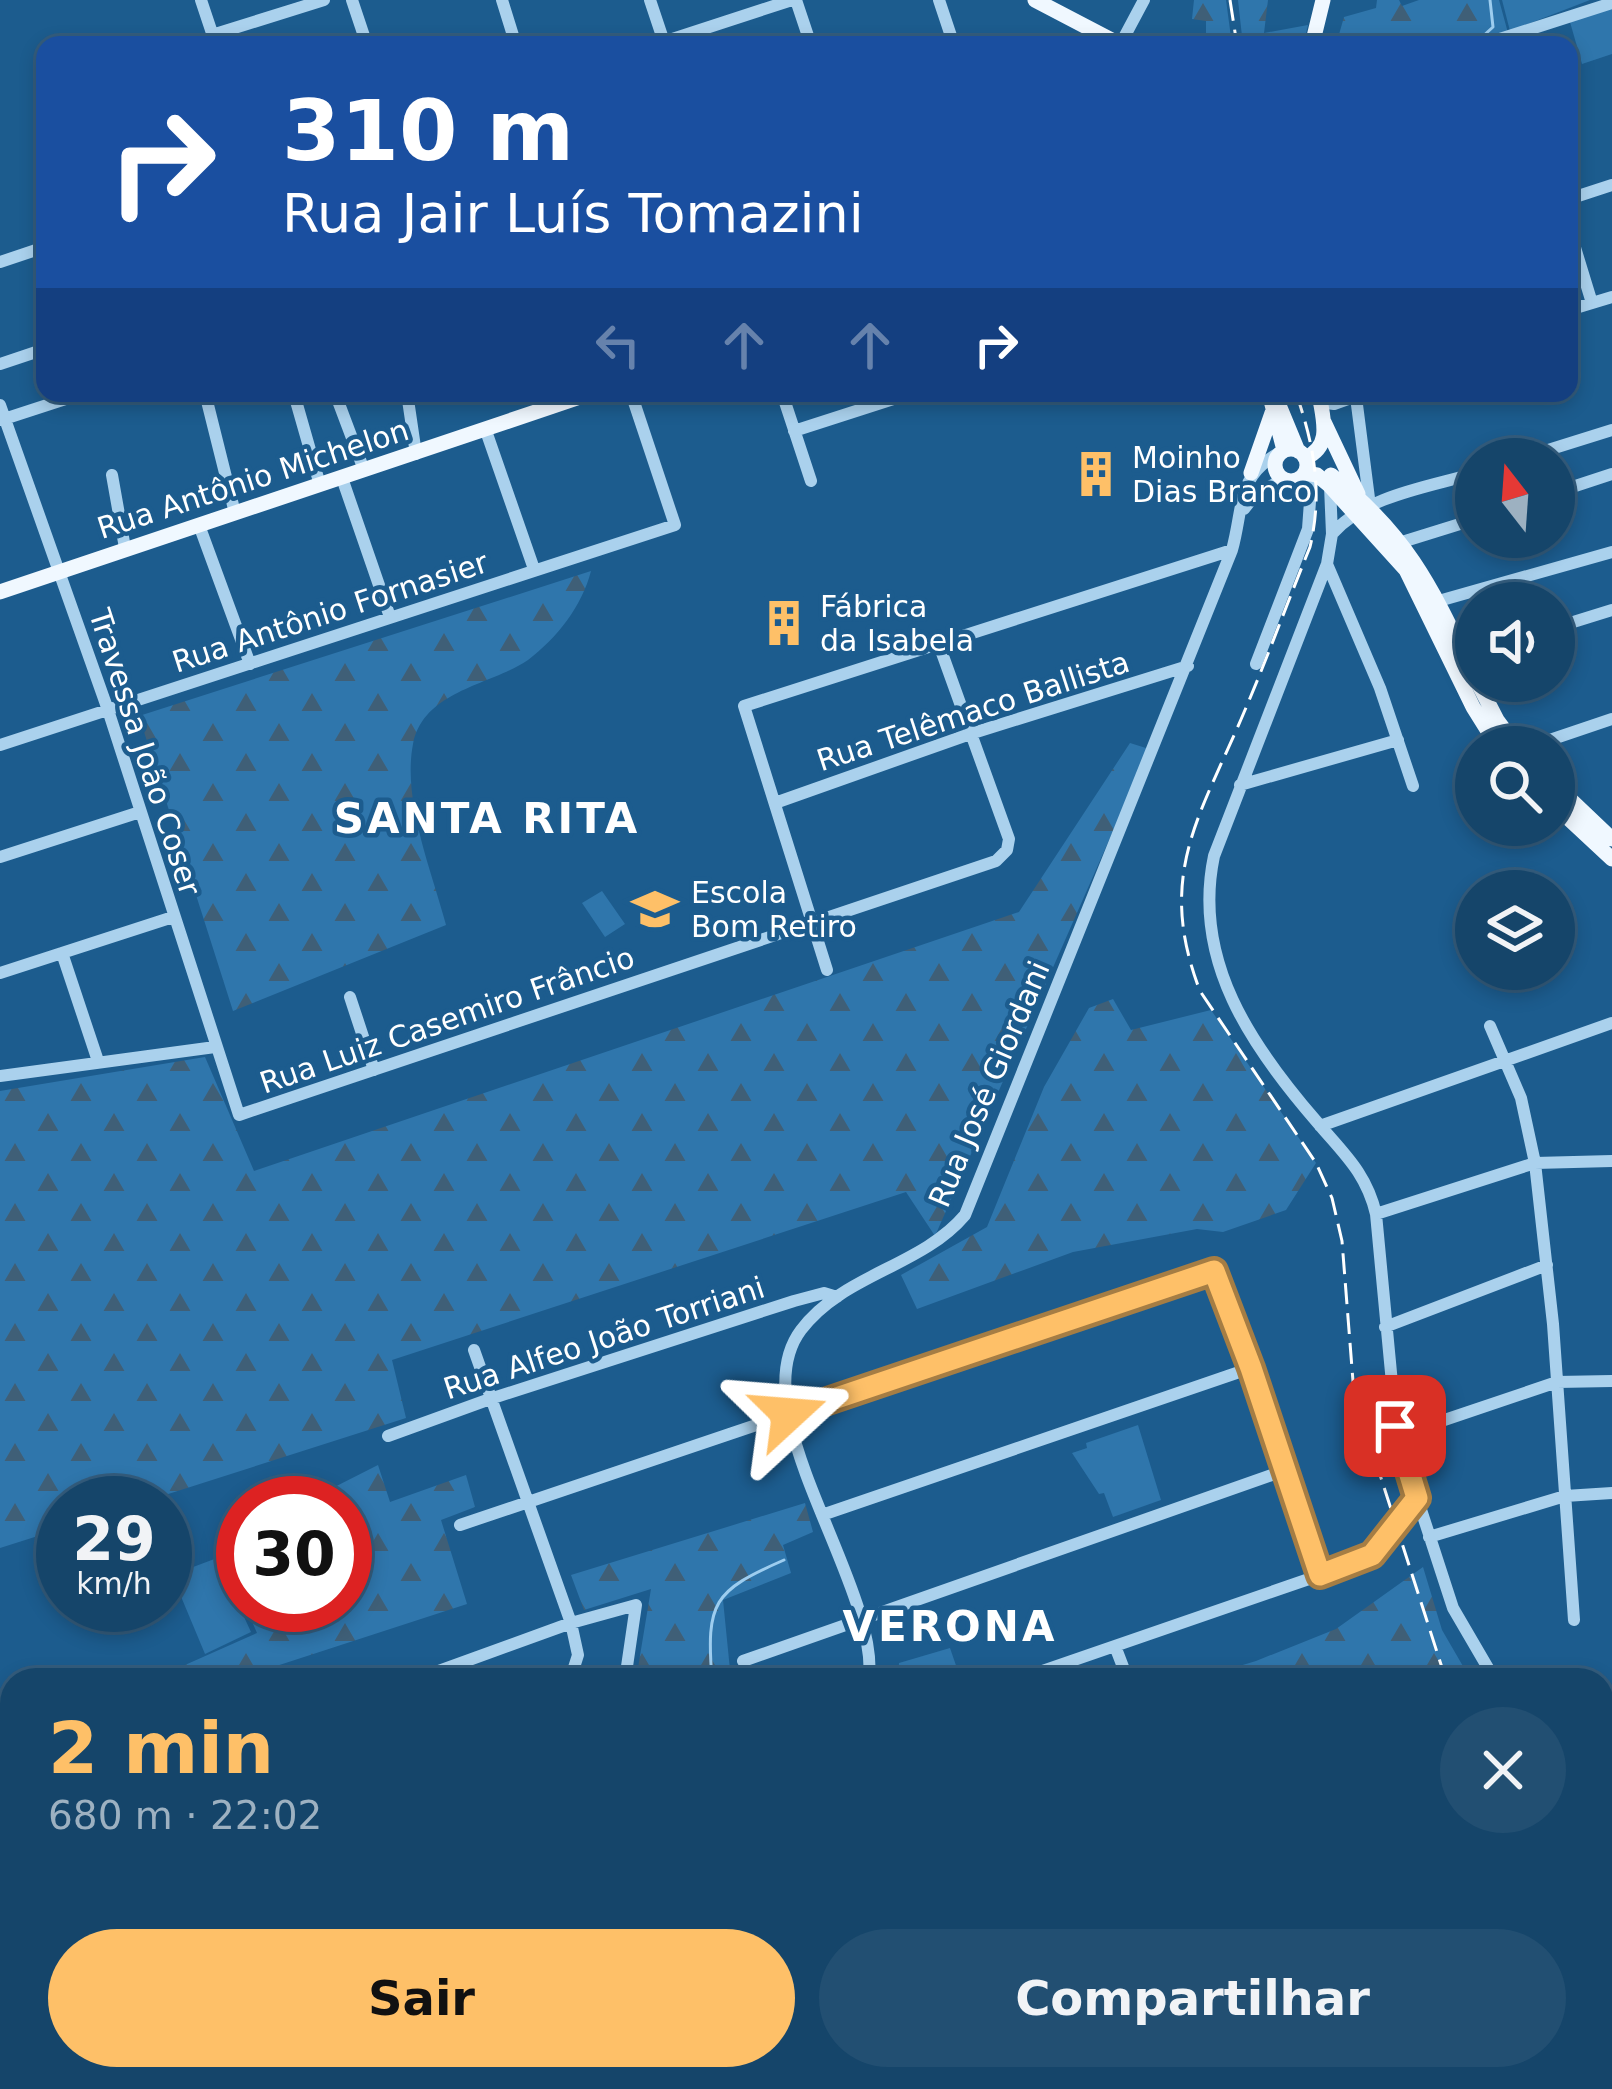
<!DOCTYPE html>
<html lang="pt">
<meta charset="utf-8">
<style>
body{margin:0;font-family:"DejaVu Sans",sans-serif;background:#224f72;color:#f1f3f6;height:100vh;display:flex;flex-direction:column;font-size:45px;white-space:nowrap}
*{box-sizing:border-box;margin:0}
p{font-size:39px;color:#9db1c1}
.icon{flex:none;width:66px;height:66px;fill:none;stroke:currentColor;stroke-width:2;stroke-linecap:round;stroke-linejoin:round}
.map{position:relative;flex:1;overflow:hidden}
.drawer{position:absolute;left:0px;top:1668px;width:1614px;height:423px;display:flex;flex-direction:column;background:#15456a;border-radius:36px 36px 0 0;box-shadow:0 6px 18px #0003,0 0 0 3px #345d7e}
.drawer>*{flex:none}
.guide{position:absolute;left:36px;top:36px;width:1542px;height:366px;border-radius:24px;box-shadow:0 6px 18px #0003,0 0 0 3px #345d7e;background:#1a4fa0;color:#fff;overflow:hidden}
.needle{width:78px;rotate:343deg}
.tools{position:absolute;left:1455px;top:438px;display:grid;gap:24px}
.tools a{display:grid;place-items:center;width:120px;height:120px;border-radius:50%;background:#15456a;box-shadow:0 6px 18px #0003,0 0 0 3px #345d7e;font-size:60px}
.speed{position:absolute;left:36px;top:1476px;display:flex;gap:24px;font-size:60px;font-weight:700;text-align:center}
.speed>*{display:grid;place-content:center;width:156px;height:156px;border-radius:50%;background:#15456a;box-shadow:0 6px 18px #0003,0 0 0 3px #345d7e;line-height:1}
.speed small{font-size:30px;font-weight:400}
.speed .limit{border:18px solid #d22;background:#fff;color:#111}
.pin{position:absolute;display:grid;place-items:center;width:102px;height:102px;color:#fff;margin:-51px;border-radius:24px;box-shadow:0 6px 18px #0006}
.me{position:absolute;width:132px;margin:-66px;rotate:71deg;stroke-linejoin:round;filter:drop-shadow(0 0 9px #0008)}
.turn{display:flex;align-items:center;gap:42px;height:252px;padding:0 48px;font-size:54px}
.turn .icon{width:156px;height:156px;stroke-width:2.5}
.turn b{display:block;font-size:84px;line-height:102px}
.lanes{display:flex;align-items:center;height:114px;padding:0 48px;background:#0003;justify-content:center;gap:60px;direction:ltr}
.lanes .off{opacity:.35}
.round{display:grid;place-items:center;flex:none;width:126px;height:126px;border-radius:63px;background:#224f72}
.summary{display:flex;align-items:center;justify-content:space-between;height:204px;padding:0 48px}
h1{font-size:72px;font-weight:700;line-height:90px;color:#fec068}
.primary-button{display:flex;gap:24px;margin-top:auto;padding:24px 48px}
.primary-button a{flex:1;height:138px;border-radius:72px;background:#fec068;color:#111;font-size:48px;font-weight:700;line-height:138px;text-align:center}
.primary-button a+a{background:#224f72;color:#f1f3f6}
.map>svg:first-child{display:block}
.green{fill:#2f76ac}
.forest{fill:url(#forest-firs)}
.lines{fill:none;stroke-linecap:round;stroke-linejoin:round}
.stream{stroke:#9dcdef;stroke-width:3}
.minor{stroke:#aad1ed;stroke-width:12}
.major{stroke:#f0f8ff;stroke-width:15}
.rail{stroke:#fff;stroke-width:3;stroke-dasharray:21 9;stroke-linecap:butt}
.route-casing{stroke:#a57d44;stroke-width:30}
.route{stroke:#fec068;stroke-width:21}
.labels{text-anchor:middle;dominant-baseline:central;stroke-width:9;stroke-linejoin:round;paint-order:stroke}
.poi-label{font-size:30px;fill:#fff;stroke:#1c5c8e;text-anchor:start}
.street-label{font-size:30px;fill:#fff;stroke:#1c5c8e}
.district-label{font-size:42px;font-weight:bold;letter-spacing:3px;fill:#fff;stroke:#1c5c8e}
</style>
<div class="map">
<svg width="1612" height="2089" viewBox="0 0 1612 2089">
<defs>
<pattern id="forest-firs" width="22" height="20" patternUnits="userSpaceOnUse" patternTransform="scale(3)"><rect width="22" height="20" fill="#2f76ac"/><path d="M5 1l3.5 6h-7zM16 11l3.5 6h-7z" fill="#3f5f77"/></pattern>
</defs>
<rect width="100%" height="100%" fill="#1c5c8e"/>
<path class="green" d="M 1502,0 L 1590,0 L 1510,31 Z
M 1612,8 L 1612,54 L 1582,64 L 1570,22 Z
M 602,891 L 625,924 L 605,937 L 582,903 Z
M 1138,1425 L 1161,1500 L 1113,1517 L 1104,1493 L 1099,1494 L 1072,1453 L 1087,1448 L 1086,1443 Z
M 217,1558 L 251,1632 L 205,1654 L 172,1575 Z
M 950,1648 L 961,1680 L 898,1680 L 899,1663 Z"/>
<path class="forest" d="M 1194,0 L 1226,0 L 1232,45 L 1200,45 L 1206,34 L 1206,21 L 1192,19 Z
M 1238,0 L 1268,0 L 1264,33 L 1308,25 L 1303,45 L 1243,45 Z
M 1377,0 L 1399,0 L 1402,6 L 1419,0 L 1499,0 L 1508,33 L 1466,45 L 1336,45 L 1344,17 L 1376,8 Z
M 591,571 C 582,606 557,638 528,660 C 490,686 424,690 413,744 C 402,800 432,872 446,925 L 233,1011 L 139,716 Z
M 1130,743 L 1149,749 L 935,1236 L 906,1192 L 392,1360 L 406,1418 L 140,1503 L 63,1503 L 63,1528 L 0,1548 L 0,1091 L 205,1057 L 254,1171 L 1019,912 Z
M 1113,999 L 1131,1030 L 1211,1010 L 1316,1163 L 1286,1210 L 1223,1232 L 1197,1229 L 1073,1252 L 917,1309 L 901,1275 L 987,1227 L 1044,1087 L 1089,1008 Z
M 378,1465 L 390,1502 L 466,1475 L 475,1507 L 441,1520 L 467,1604 L 233,1680 L 185,1680 L 185,1665 L 257,1633 L 245,1605 L 345,1605 L 345,1503 L 303,1503 Z
M 805,1503 L 813,1532 L 783,1545 L 791,1573 L 723,1600 L 731,1680 L 636,1680 L 651,1589 L 584,1610 L 571,1575 Z
M 1423,1567 L 1442,1630 L 1471,1680 L 1193,1680 L 1256,1661 L 1336,1629 Z
M 1602,1799 L 1612,1804 L 1612,2089 L 1460,2089 L 1459,2079 L 1602,2079 Z
M 12,1952 L 12,2079 L 737,2079 L 732,2089 L 0,2089 L 0,1956 Z
M 763,2079 L 1115,2079 L 1119,2089 L 759,2089 Z"/>
<g class="lines">
<path class="stream" d="M 1481,38 L 1493,27 L 1490,0
M 712,1680 C 706,1602 713,1591 784,1560
M 665,2079 L 667,2089"/>
<path class="minor" d="M 201,0 L 216,45
M 352,0 L 367,45
M 502,0 L 516,45
M 650,0 L 665,45
M 796,0 L 811,45
M 939,0 L 954,45
M 212,35 L 324,0
M 654,45 L 792,0
M 1120,45 L 1144,0
M 1481,45 L 1612,3
M 1569,113 L 1570,119
M 1569,199 L 1612,185
M 1569,228 L 1592,303
M 0,262 L 45,247
M 1569,310 L 1612,297
M 0,364 L 45,349
M 205,393 L 235,513
M 335,393 L 364,470
M 407,393 L 416,454
M 782,393 L 811,481
M 294,394 L 320,485
M 1356,397 L 1370,506
M 1320,402 L 1334,404 L 1359,395
M 0,405 L 108,710 L 239,1115 L 996,861 L 1007,850 L 1009,839 L 938,642
M 1,420 L 84,393
M 486,431 L 534,569
M 794,431 L 912,393
M 1519,459 L 1612,430
M 112,475 L 125,548
M 342,478 L 390,617
M 1330,486 L 1332,534 L 1327,564 L 1214,856 C 1192,960 1251,1046 1317,1122 C 1343,1153 1366,1172 1376,1214 L 1397,1436 L 1453,1608 L 1495,1680
M 1554,493 L 1612,474
M 1244,509 L 1255,495 L 1283,479
M 199,525 L 250,664
M 1333,533 C 1367,495 1429,487 1476,473
M 1402,542 L 1476,519
M 1327,564 L 1380,688 L 1413,786
M 1428,604 L 1612,552
M 1554,628 L 1612,610
M 1256,664 L 1308,529 L 1312,474
M 0,745 L 675,525 L 631,393
M 1529,747 L 1612,719
M 1240,785 L 1398,740
M 775,803 L 970,734 L 1188,666
M 0,857 L 140,812
M 62,953 L 98,1061
M 827,970 L 744,706 L 1232,550
M 0,973 L 173,917
M 350,997 L 374,1070
M 1490,1026 L 1521,1098 L 1535,1163 L 1553,1324 L 1574,1620
M 0,1076 L 215,1047
M 1320,1126 L 1612,1023
M 1376,1214 L 1535,1163 L 1612,1161
M 1385,1327 L 1547,1265
M 474,1350 L 571,1623 L 578,1655 L 570,1680
M 388,1436 L 490,1399 L 794,1301 L 824,1293 L 837,1297
M 1397,1436 L 1557,1382 L 1612,1381
M 822,1515 L 1251,1368
M 460,1525 L 1213,1271 L 1251,1368 L 1320,1575
M 1429,1537 L 1565,1496 L 1612,1493
M 1115,1646 L 1128,1680
M 743,1661 L 1286,1470
M 414,1680 L 571,1623 L 636,1605 L 625,1680
M 869,1680 C 880,1584 739,1412 801,1330 C 843,1274 921,1267 965,1215 L 1232,550 C 1244,507 1236,476 1279,453
M 1016,1680 L 1367,1559 L 1417,1498
M 1602,1744 L 1612,1744
M 12,1818 L 12,1828
M 0,1987 L 12,2023
M 31,2079 L 32,2085
M 1139,2079 L 1146,2089"/>
<path class="major" d="M 1035,0 L 1121,45
M 1312,45 L 1323,0
M 1269,393 L 1284,450
M 1279,405 L 1298,451
M 1324,422 L 1358,494
M1275 465a16 16 0 1 1 32 0a16 16 0 1 1-32 0Z
M 1305,458 C 1334,446 1322,417 1319,393
M 1251,473 L 1272,413
M 1305,473 L 1317,475 L 1329,485 L 1406,570 L 1473,707 L 1498,747
M 1331,475 C 1411,538 1433,591 1476,680
M 0,592 L 592,393
M 1477,681 L 1497,720 L 1517,747
M 1554,784 L 1612,839
M 1554,805 L 1612,859"/>
<path class="rail" d="M 1230,0 L 1237,45
M 1296,393 C 1314,445 1323,492 1310,547 C 1288,601 1268,656 1245,710 C 1201,815 1155,874 1200,991 L 1316,1163 L 1332,1198 L 1342,1241 L 1354,1394 L 1446,1680
M 1602,1827 L 1612,1837"/>
</g>
<g class="lines">
<defs>
<path id="route" d="M 789,1414 L 1214,1271 L 1251,1368 L 1320,1575 L 1372,1555 L 1417,1498 L 1395,1426"/>
</defs>
<use href="#route" class="route-casing"/>
<use href="#route" class="route"/>
</g>
<defs>
<symbol id="building-bare" viewBox="-9 -9 18 18"><path d="M-4-6H4V6H1V3H-1V6H-4ZM-2.5-4.3h1.7v1.8h-1.7ZM.8-4.3h1.7v1.8H.8ZM-2.5-1h1.7V.8h-1.7ZM.8-1h1.7V.8H.8Z" fill="#fec068" stroke="#1c5c8e" stroke-width="2.5" paint-order="stroke"/></symbol>
<symbol id="school-bare" viewBox="-9 -9 18 18"><path d="M0-5L7-2L0 1L-7-2ZM-4 1L0 2.5L4 1V4Q0 6-4 4Z" fill="#fec068" stroke="#1c5c8e" stroke-width="2.5" paint-order="stroke"/></symbol>
</defs>
<g fill-rule="evenodd">
<use href="#building-bare" x="1063" y="441" width="66" height="66"/>
<use href="#building-bare" x="751" y="590" width="66" height="66"/>
<use href="#school-bare" x="622" y="876" width="66" height="66"/>
</g>
<g class="labels">
<g class="poi-label">
<text x="1132" y="457">Moinho<tspan x="1132" dy="34">Dias Branco</tspan></text>
<text x="820" y="606">Fábrica<tspan x="820" dy="34">da Isabela</tspan></text>
<text x="691" y="892">Escola<tspan x="691" dy="34">Bom Retiro</tspan></text>
</g>
<g class="street-label">
<text transform="translate(253 479) rotate(-18)">Rua Antônio Michelon</text>
<text transform="translate(330 612) rotate(-18)">Rua Antônio Fornasier</text>
<text transform="translate(973 711) rotate(-18)">Rua Telêmaco Ballista</text>
<text transform="translate(145 752) rotate(72)">Travessa João Coser</text>
<text transform="translate(447 1020) rotate(-19)">Rua Luiz Casemiro Frâncio</text>
<text transform="translate(989 1084) rotate(-67)">Rua José Giordani</text>
<text transform="translate(604 1338) rotate(-18)">Rua Alfeo João Torriani</text>
</g>
<g class="district-label">
<text x="487" y="818">SANTA RITA</text>
<text x="950" y="1626">VERONA</text>
</g>
</g>
</svg>
<div class="tools">
<a><svg class="needle" viewBox="-14 -14 28 28"><path d="M0-13l5 13h-10z" fill="#e53935"/><path d="M0 13l5-13h-10z" fill="#9db1c1"/></svg></a>
<a><svg class="icon" aria-label="sound" viewBox="0 0 24 24"><path d="M4 9h4l5-4v14l-5-4H4zM17 9q2 3 0 6"/></svg></a>
<a><svg class="icon" aria-label="search" viewBox="0 0 24 24"><circle cx="10" cy="10" r="6"/><path d="M15 15l6 6"/></svg></a>
<a><svg class="icon" aria-label="layers" viewBox="0 0 24 24"><path d="M12 4l9 5-9 5-9-5zM3 14l9 5 9-5"/></svg></a>
</div>
<div class="speed"><div>29<small>km/h</small></div><div class="limit">30</div></div>
<div class="pin" style="left:1395px;top:1426px;background:#d93025"><svg class="icon" aria-label="arrive" viewBox="0 0 24 24"><path d="M6 21V4h12l-3 4 3 4H6"/></svg></div>
<svg class="me" style="left:789px;top:1414px" viewBox="-20 -20 40 40"><path d="M0-17L14 15 0 8-14 15z" fill="#fec068" stroke="#fff" stroke-width="4"/></svg>
<div class="guide">
<div class="turn"><svg class="icon" aria-label="right" viewBox="0 0 24 24"><path d="M7 20v-9h11M14 6l5 5-5 5"/></svg><div><b>310 m</b>Rua Jair Luís Tomazini</div></div>
<div class="lanes"><svg class="icon off" aria-label="left" viewBox="0 0 24 24"><path d="M17 20v-9H6M10 6l-5 5 5 5"/></svg><svg class="icon off" aria-label="ahead" viewBox="0 0 24 24"><path d="M12 20V5M6 11l6-6 6 6"/></svg><svg class="icon off" aria-label="ahead" viewBox="0 0 24 24"><path d="M12 20V5M6 11l6-6 6 6"/></svg><svg class="icon" aria-label="right" viewBox="0 0 24 24"><path d="M7 20v-9h11M14 6l5 5-5 5"/></svg></div>
</div>
<section class="drawer">
<div class="summary"><div><h1>2 min</h1><p>680 m · 22:02</p></div><a class="round"><svg class="icon" aria-label="close" viewBox="0 0 24 24"><path d="M6 6l12 12M18 6L6 18"/></svg></a></div>
<div class="primary-button"><a>Sair</a><a>Compartilhar</a></div>
</section>
</div>
